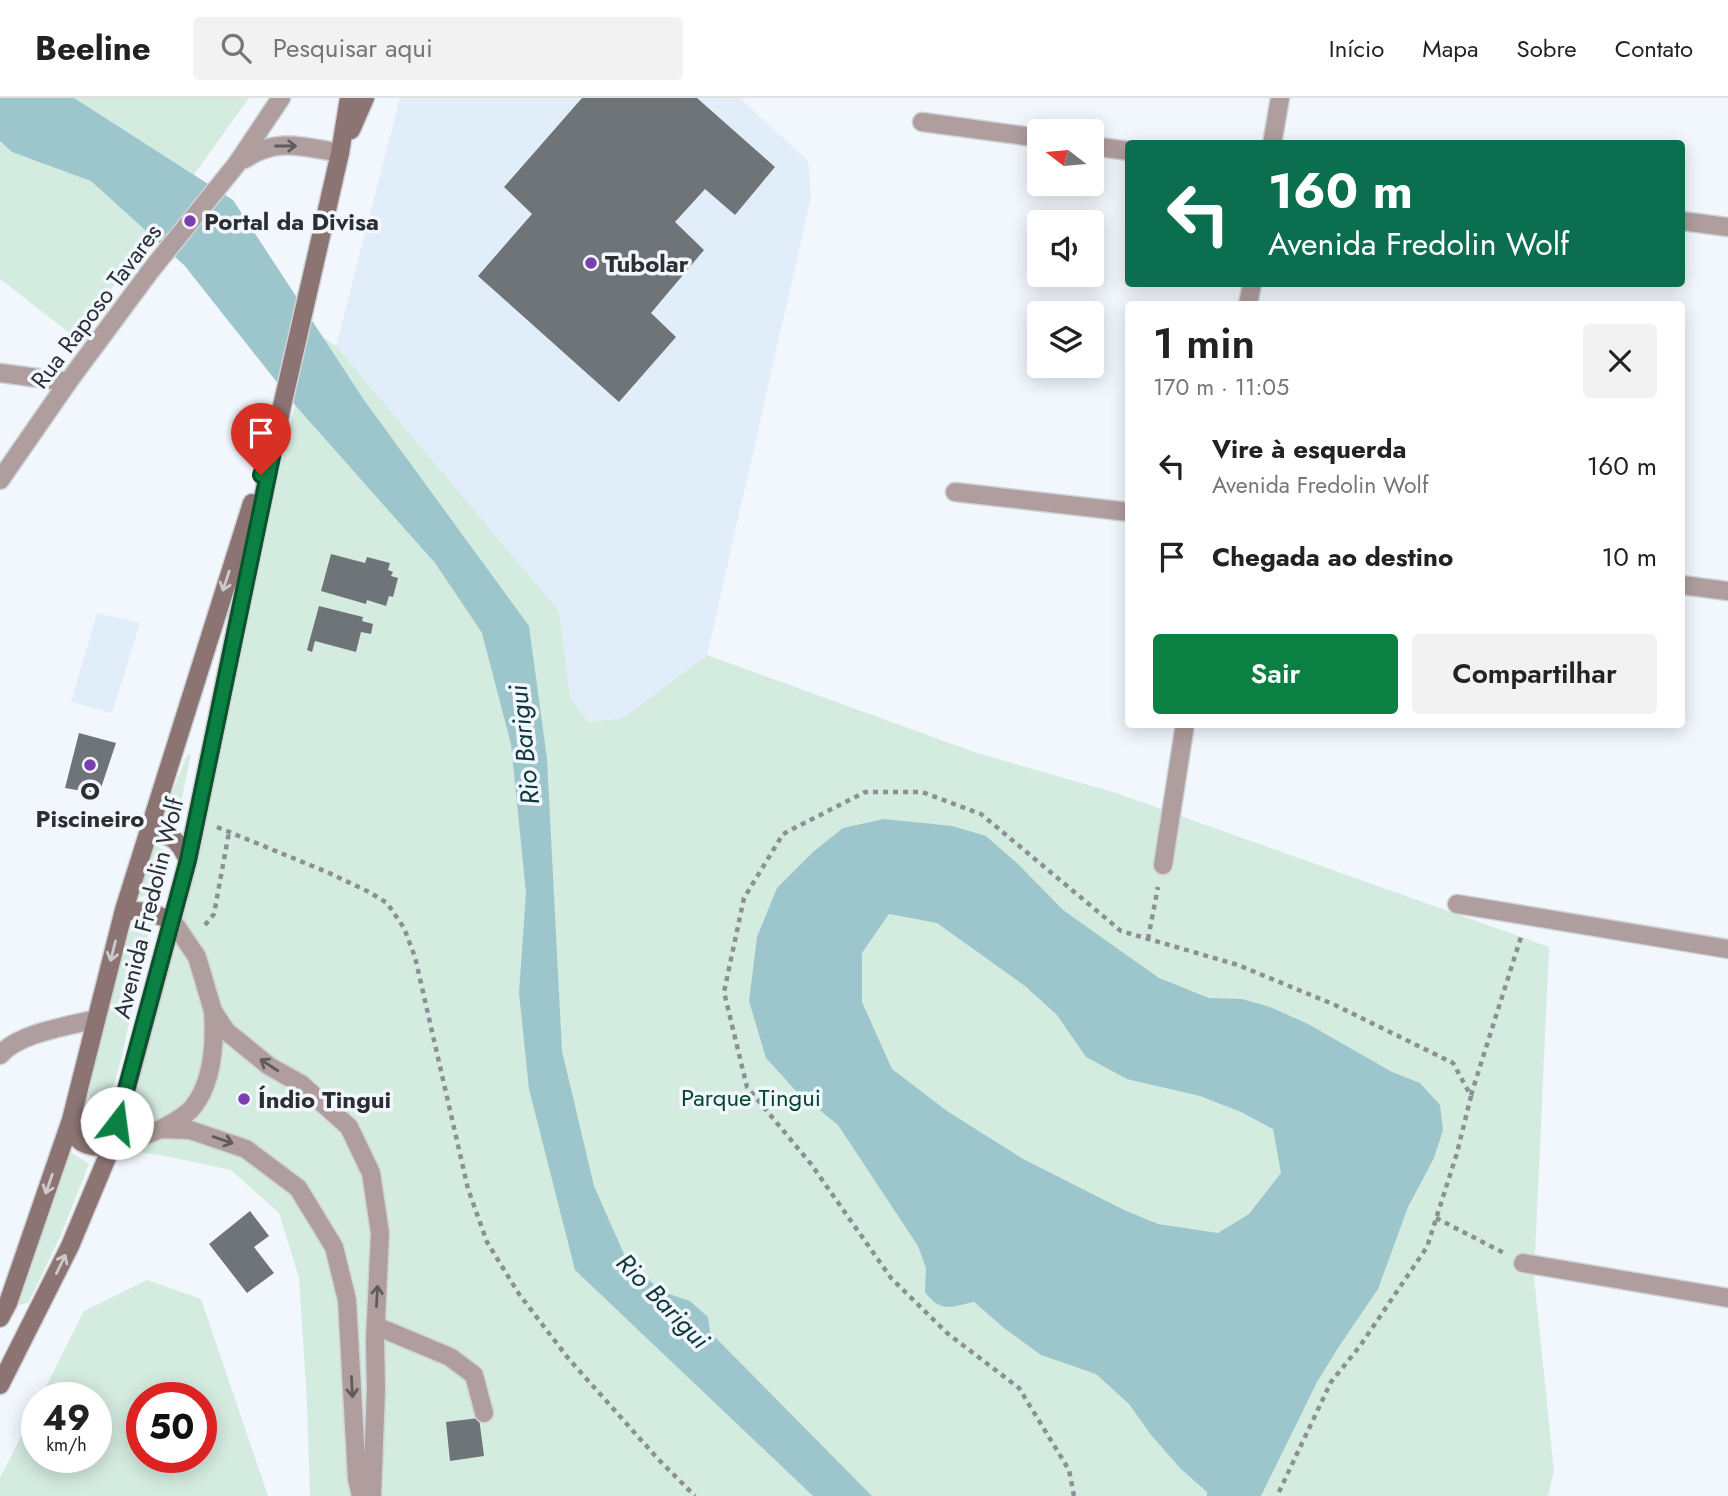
<!DOCTYPE html>
<html lang="pt">
<meta charset="utf-8">
<style>
body{margin:0;font-family:Jost,sans-serif;background:#f2f2f2;color:#222;height:100vh;display:flex;flex-direction:column;font-size:26px;white-space:nowrap}
*{box-sizing:border-box;margin:0}
p{font-size:23px;color:#767676}
.icon{flex:none;width:38px;height:38px;fill:none;stroke:currentColor;stroke-width:2;stroke-linecap:round;stroke-linejoin:round}
.map{position:relative;flex:1;overflow:hidden}
.details{position:absolute;left:1125px;top:203px;width:560px;height:427px;display:flex;flex-direction:column;background:#fff;border-radius:7px;box-shadow:0 4px 18px #0003}
.details>*{flex:none}
.guide{position:absolute;left:1125px;top:42px;width:560px;height:147px;border-radius:7px;box-shadow:0 4px 18px #0003;background:#0b6e4f;color:#fff;overflow:hidden}
.needle{width:46px;rotate:286deg}
.fabs{position:absolute;left:1027px;top:21px;display:grid;gap:14px}
.fabs a{display:grid;place-items:center;width:77px;height:77px;border-radius:7px;background:#fff;box-shadow:0 4px 18px #0003;font-size:35px}
.speed{position:absolute;left:21px;top:1284px;display:flex;gap:14px;font-size:35px;font-weight:700;text-align:center}
.speed>*{display:grid;place-content:center;width:91px;height:91px;border-radius:50%;background:#fff;box-shadow:0 4px 18px #0003;line-height:1}
.speed small{font-size:18px;font-weight:400}
.speed .limit{border:10px solid #d22;background:#fff;color:#111}
.pin{position:absolute;display:grid;place-items:center;width:60px;height:60px;color:#fff;margin:-72px -30px;border-radius:50% 50% 50% 0;rotate:-45deg;box-shadow:0 0 7px #0007}
.pin .icon{rotate:45deg}
.me{position:absolute;width:77px;margin:-38px;rotate:15deg;stroke-linejoin:round;filter:drop-shadow(0 0 5px #0008)}
.turn{display:flex;align-items:center;gap:24px;height:147px;padding:0 28px;font-size:32px}
.turn .icon{width:91px;height:91px;stroke-width:2.5}
.turn b{display:block;font-size:49px;line-height:60px}
.round{display:grid;place-items:center;flex:none;width:74px;height:74px;border-radius:7px;background:#f2f2f2}
.summary{display:flex;align-items:center;justify-content:space-between;height:119px;padding:0 28px}
h1{font-size:42px;font-weight:600;line-height:52px}
.primary-button{display:flex;gap:14px;margin-top:auto;padding:14px 28px}
.primary-button a{flex:1;height:80px;border-radius:7px;background:#0b8043;color:#fff;font-size:28px;font-weight:600;line-height:80px;text-align:center}
.primary-button a+a{background:#f2f2f2;color:#222}
ul{padding:0;list-style:none}
li{display:flex;align-items:center;gap:21px;height:91px;padding:0 28px}
li div{flex:1}
li b{display:block;font-size:26px}
li em{font-style:normal}
header{display:flex;align-items:center;gap:42px;box-sizing:border-box;height:98px;padding:0 35px;background:#fff;border-bottom:2px solid #e0e0e0}
header strong{font-size:33px}
nav{display:flex;gap:38px;margin-inline-start:auto;font-size:24px}
.search{width:490px;height:63px;background:#f2f2f2;display:flex;align-items:center;gap:18px;box-sizing:border-box;padding:0 24px;border-radius:7px;color:#767676;font-size:26px}
.map>svg:first-child{display:block}
.built{fill:#e1edf9}
.green{fill:#d4ebdf;fill-rule:evenodd}
.water{fill:#9dc6cc;fill-rule:evenodd}
.building{fill:#6f7479}
.lines{fill:none;stroke-linecap:round;stroke-linejoin:round}
.service-casing{stroke:#ced3d8;stroke-width:21}
.minor-casing{stroke:#ced3d8;stroke-width:21}
.tertiary-casing{stroke:#ced3d8;stroke-width:21}
.secondary-casing{stroke:#ced3d8;stroke-width:21}
.path{stroke:#8c9095;stroke-width:4.5;stroke-dasharray:5 5;stroke-linecap:butt}
.service{stroke:#af9e9d;stroke-width:18}
.minor{stroke:#af9e9d;stroke-width:18}
.tertiary{stroke:#af9e9d;stroke-width:18}
.secondary{stroke:#8c7473;stroke-width:18}
.oneway{stroke:#605b5c}
.oneway2{stroke:#cec9cd}
.route-casing{stroke:#07532c;stroke-width:18}
.route{stroke:#0b8043;stroke-width:12}
.poi-dot{fill:#7b3db2;stroke:#f1f7fd;stroke-width:2.5}
.labels{text-anchor:middle;dominant-baseline:central;stroke-width:7;stroke-linejoin:round;paint-order:stroke}
.poi-label{font-size:24px;font-weight:bold;fill:#2c2e31;stroke:#f1f7fd;text-anchor:start}
.street-label{font-size:24px;fill:#2c2e31;stroke:#f1f7fd}
.park-label{font-size:24px;fill:#04462f;stroke:#f1f7fd}
.water-label{font-size:26px;font-style:italic;fill:#0d353a;stroke:#f1f7fd}
</style>
<header>
<strong>Beeline</strong>
<div class="search"><svg class="icon" aria-label="search" viewBox="0 0 24 24"><circle cx="10" cy="10" r="6"/><path d="M15 15l6 6"/></svg>Pesquisar aqui</div>
<nav><a>Início</a><a>Mapa</a><a>Sobre</a><a>Contato</a></nav>
</header>
<div class="map">
<svg width="1728" height="1398" viewBox="0 0 1728 1398">
<rect width="100%" height="100%" fill="#f1f7fd"/>
<path class="built" d="M 400,0 L 740,0 L 808,63 L 811,99 L 707,557 L 623,620 L 588,624 L 570,599 L 559,513 L 336,248 Z
M 97,515 L 140,525 L 112,615 L 71,604 Z"/>
<path class="green" d="M 0,0 L 249,0 L 76,240 L 0,181 Z
M 316,234 L 336,248 L 559,513 L 570,599 L 588,624 L 623,620 L 707,557 L 974,654 L 1116,695 L 1549,849 L 1534,1179 L 1554,1373 L 1548,1398 L 310,1398 L 307,1305 L 299,1180 L 279,1115 L 231,1072 L 165,1058 L 111,1050 L 197,721 L 295,307 Z
M 191,656 L 176,728 L 174,728 L 161,723 L 187,657 Z
M 154,747 L 164,752 L 167,757 C 165,777 161,798 138,799 L 136,798 Z
M 151,823 L 121,962 L 104,1019 L 93,1009 L 86,988 L 123,841 L 139,825 Z
M 67,1052 L 89,1066 L 60,1139 L 28,1205 L 17,1207 L 11,1202 Z
M 147,1182 L 201,1201 L 268,1398 L 0,1398 L 0,1380 L 37,1307 L 37,1360 L 96,1360 L 96,1300 L 40,1300 L 84,1213 ZM 142,1300 L 201,1300 L 201,1360 L 142,1360 Z"/>
<path class="water" d="M 0,0 L 74,0 L 233,102 L 364,302 L 529,528 L 547,661 L 562,953 L 594,1088 L 624,1156 L 660,1193 L 690,1203 L 708,1219 L 710,1234 L 872,1398 L 813,1398 L 575,1172 L 529,991 L 519,895 L 526,795 L 511,646 L 482,535 L 435,465 L 295,307 L 184,167 L 91,83 L 12,54 L 0,43 Z
M 884,721 L 952,728 L 986,738 L 1019,767 L 1063,812 L 1159,880 L 1209,900 L 1242,901 L 1270,909 L 1308,926 L 1392,974 L 1420,985 L 1440,1007 L 1443,1032 L 1434,1060 L 1408,1109 L 1378,1191 L 1338,1250 L 1317,1284 L 1261,1398 L 1207,1398 L 1207,1394 L 1181,1371 L 1151,1337 L 1129,1306 L 1096,1276 L 1041,1257 L 1004,1230 L 974,1204 C 950,1209 941,1215 925,1194 L 926,1170 L 918,1148 L 838,1027 L 796,993 L 766,960 L 749,903 L 757,839 L 777,790 L 813,754 L 843,730 ZM 889,816 L 937,825 L 1025,888 L 1057,917 L 1086,959 L 1127,981 L 1200,998 L 1241,1014 L 1273,1031 L 1281,1075 L 1249,1116 L 1218,1135 L 1158,1126 L 1124,1112 L 1023,1061 L 947,1013 L 892,971 L 862,904 L 862,855 Z"/>
<path class="building" d="M 582,0 L 697,0 L 775,69 L 735,117 L 705,91 L 675,124 L 704,152 L 651,215 L 676,239 L 619,304 L 478,178 L 532,116 L 504,89 Z
M 331,456 L 365,465 L 367,459 L 390,465 L 388,472 L 393,474 L 391,478 L 398,480 L 393,499 L 389,498 L 386,508 L 367,502 L 366,506 L 321,493 Z
M 319,508 L 363,519 L 362,523 L 373,526 L 371,536 L 361,534 L 356,554 L 315,543 L 312,554 L 307,552 Z
M 79,635 L 116,645 L 99,696 L 65,690 Z
M 250,1113 L 269,1138 L 254,1149 L 274,1175 L 247,1195 L 209,1146 Z
M 479,1320 L 484,1358 L 450,1363 L 446,1324 Z"/>
<g class="lines">
<defs>
<path id="service" d="M 0,957 C 18,935 69,928 96,921
M 376,1228 L 450,1259 L 474,1277 L 484,1315"/>
<path id="minor" d="M 922,24 L 1040,40
M 1272,46 L 1280,0
M 1092,48 L 1129,53
M 1682,123 L 1728,129
M 1248,206 L 1252,186
M 0,275 L 68,284
M 955,394 L 1129,414
M 1682,487 L 1728,493
M 1163,767 L 1185,626
M 1457,806 L 1728,851
M 1523,1165 L 1728,1200"/>
<path id="tertiary" d="M 245,61 C 276,39 305,49 340,55
M 0,382 L 68,284 L 151,172 L 236,67 L 281,0
M 172,822 L 197,859 L 213,913 L 226,933 L 269,968 L 301,986 L 349,1029 L 371,1075 L 380,1135 L 375,1243 L 376,1291 L 372,1398
M 161,1031 C 172,1025 185,1019 193,1009 C 213,984 215,943 213,913
M 111,1050 L 161,1031 L 190,1032 L 246,1051 L 298,1090 L 334,1149 L 347,1202 L 357,1381 L 361,1398"/>
<path id="secondary" d="M 351,32 L 365,0
M 149,733 C 174,739 177,740 188,762
M 124,812 L 147,814 L 172,822
M 71,1022 C 74,1047 87,1049 111,1050
M 0,1220 L 8,1205 L 71,1022 L 124,812 L 252,405
M 0,1287 L 70,1148 L 111,1050 L 188,762 L 282,308 L 340,55 L 349,0"/>
</defs>
<use href="#service" class="service-casing"/>
<use href="#minor" class="minor-casing"/>
<use href="#tertiary" class="tertiary-casing"/>
<use href="#secondary" class="secondary-casing"/>
<path class="path" d="M 217,729 L 327,774 L 369,794 L 387,805 L 404,830 L 415,859 L 468,1091 L 487,1144 L 519,1196 L 568,1260 L 658,1361 L 695,1398
M 205,827 L 214,816 L 229,734
M 1148,841 L 1158,789
M 1471,997 L 1521,839
M 1436,1120 L 1504,1155
M 1074,1398 L 1069,1372 L 1019,1290 L 947,1235 L 891,1180 L 811,1066 L 747,989 L 724,894 L 744,800 L 783,736 L 865,694 L 922,694 L 981,716 L 1121,833 L 1238,867 L 1335,907 L 1453,965 L 1471,998 L 1457,1055 L 1427,1149 L 1360,1248 L 1331,1284 L 1277,1398"/>
<use href="#service" class="service"/>
<use href="#minor" class="minor"/>
<use href="#tertiary" class="tertiary"/>
<use href="#secondary" class="secondary"/>
</g>
<defs><path id="oneway-shaft" d="M-6 0H5M1.5-3L5.5 0L1.5 3" fill="none" stroke-width="1.6" stroke-linecap="round" stroke-linejoin="round" transform="scale(1.75)"/></defs>
<g class="oneway">
<use href="#oneway-shaft" transform="translate(286 48)"/>
<use href="#oneway-shaft" transform="translate(269 967) rotate(-147)"/>
<use href="#oneway-shaft" transform="translate(223 1042) rotate(19)"/>
<use href="#oneway-shaft" transform="translate(377 1198) rotate(-87)"/>
<use href="#oneway-shaft" transform="translate(352 1289) rotate(87)"/>
</g>
<g class="oneway2">
<use href="#oneway-shaft" transform="translate(226 483) rotate(108)"/>
<use href="#oneway-shaft" transform="translate(113 853) rotate(104)"/>
<use href="#oneway-shaft" transform="translate(49 1086) rotate(109)"/>
<use href="#oneway-shaft" transform="translate(61 1166) rotate(-64)"/>
</g>
<g class="lines">
<defs>
<path id="route" d="M 117,1025 L 188,762 L 279,325 L 261,377"/>
</defs>
<use href="#route" class="route-casing"/>
<use href="#route" class="route"/>
</g>
<g class="poi-dot">
<circle cx="190" cy="123" r="7"/>
<circle cx="591" cy="165" r="7"/>
<circle cx="90" cy="667" r="7"/>
<circle cx="244" cy="1001" r="7"/>
</g>
<g class="labels">
<g class="poi-label">
<text x="204" y="123">Portal da Divisa</text>
<text x="605" y="165">Tubolar</text>
<text x="90" y="692" text-anchor="middle">O<tspan x="90" dy="28">Piscineiro</tspan></text>
<text x="258" y="1001">Índio Tingui</text>
</g>
<g class="street-label">
<text transform="translate(96 208) rotate(-53)">Rua Raposo Tavares</text>
<text transform="translate(148 810) rotate(-76)">Avenida Fredolin Wolf</text>
</g>
<g class="park-label">
<text x="751" y="999">Parque Tingui</text>
</g>
<g class="water-label">
<text transform="translate(524 647) rotate(-96)">Rio Barigui</text>
<text transform="translate(663 1203) rotate(46)">Rio Barigui</text>
</g>
</g>
</svg>
<div class="fabs">
<a><svg class="needle" viewBox="-14 -14 28 28"><path d="M0-13l5 13h-10z" fill="#e53935"/><path d="M0 13l5-13h-10z" fill="#767676"/></svg></a>
<a><svg class="icon" aria-label="sound" viewBox="0 0 24 24"><path d="M4 9h4l5-4v14l-5-4H4zM17 9q2 3 0 6"/></svg></a>
<a><svg class="icon" aria-label="layers" viewBox="0 0 24 24"><path d="M12 4l9 5-9 5-9-5zM3 14l9 5 9-5"/></svg></a>
</div>
<div class="speed"><div>49<small>km/h</small></div><div class="limit">50</div></div>
<div class="pin" style="left:261px;top:377px;background:#d93025"><svg class="icon" aria-label="arrive" viewBox="0 0 24 24"><path d="M6 21V4h12l-3 4 3 4H6"/></svg></div>
<svg class="me" style="left:117px;top:1025px" viewBox="-20 -20 40 40"><circle r="19" fill="#fff"/><path d="M0-13L10 11 0 6-10 11z" fill="#0b8043"/></svg>
<div class="guide">
<div class="turn"><svg class="icon" aria-label="left" viewBox="0 0 24 24"><path d="M17 20v-9H6M10 6l-5 5 5 5"/></svg><div><b>160 m</b>Avenida Fredolin Wolf</div></div>
</div>
<section class="details">
<div class="summary"><div><h1>1 min</h1><p>170 m · 11:05</p></div><a class="round"><svg class="icon" aria-label="close" viewBox="0 0 24 24"><path d="M6 6l12 12M18 6L6 18"/></svg></a></div>
<ul>
<li><svg class="icon" aria-label="left" viewBox="0 0 24 24"><path d="M17 20v-9H6M10 6l-5 5 5 5"/></svg><div><b>Vire à esquerda</b><p>Avenida Fredolin Wolf</p></div><em>160 m</em></li>
<li><svg class="icon" aria-label="arrive" viewBox="0 0 24 24"><path d="M6 21V4h12l-3 4 3 4H6"/></svg><div><b>Chegada ao destino</b></div><em>10 m</em></li>
</ul>
<div class="primary-button"><a>Sair</a><a>Compartilhar</a></div>
</section>
</div>
